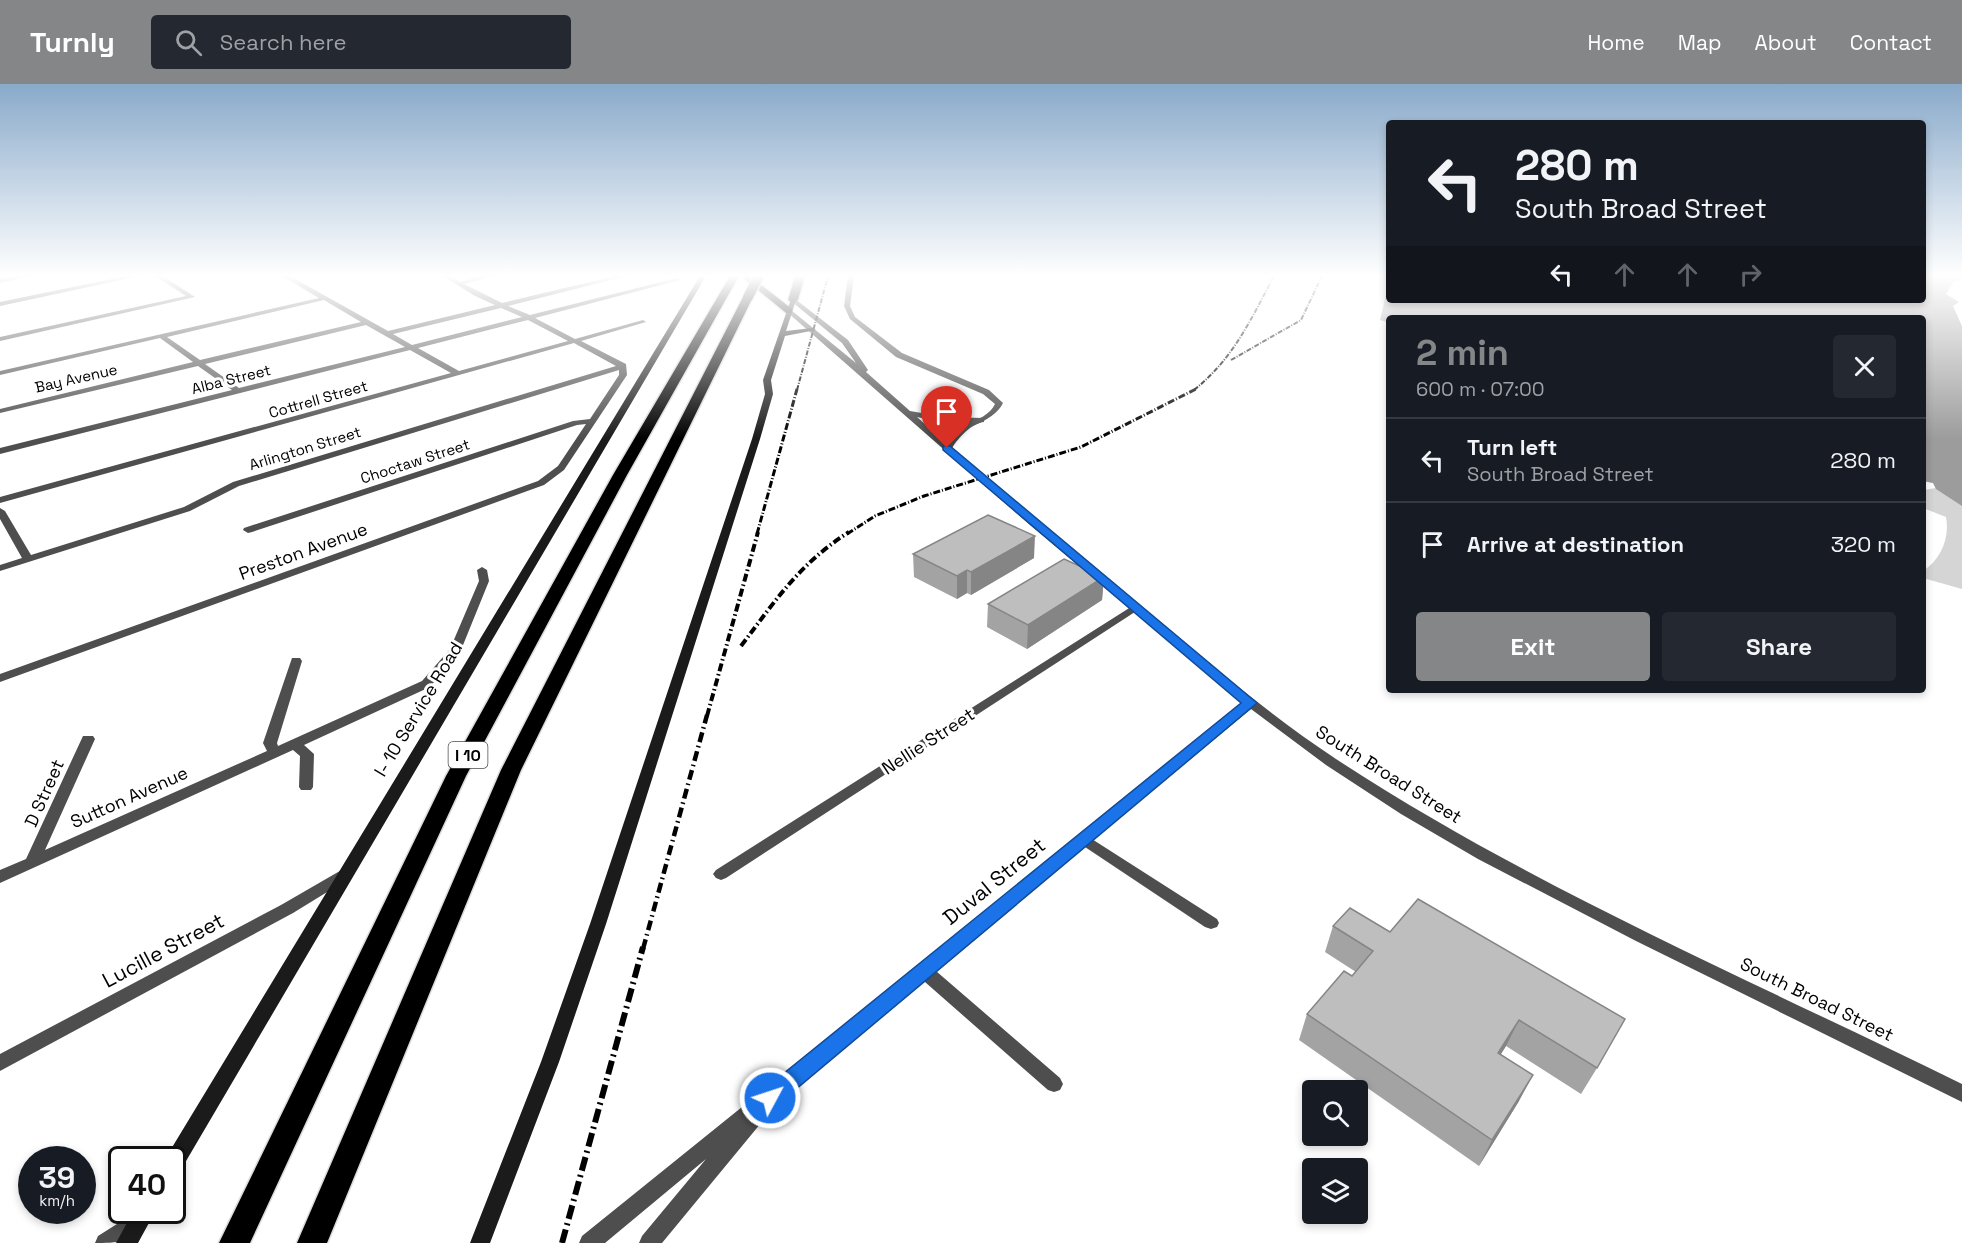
<!DOCTYPE html>
<meta charset="utf-8">
<style>
body{margin:0;font-family:"Space Grotesk",sans-serif;background:#242831;color:#f1f3f6;height:100vh;display:flex;flex-direction:column;font-size:22px;white-space:nowrap}
*{box-sizing:border-box;margin:0}
p{font-size:20px;color:#9ea1a6}
.icon{flex:none;width:33px;height:33px;fill:none;stroke:currentColor;stroke-width:2;stroke-linecap:round;stroke-linejoin:round}
.map{position:relative;flex:1;overflow:hidden}
.sheet{position:absolute;left:1386px;top:231px;width:540px;height:378px;display:flex;flex-direction:column;background:#171b24;border-radius:6px;box-shadow:0 3px 9px #0003}
.sheet>*{flex:none}
.top-card{position:absolute;left:1386px;top:36px;width:540px;height:183px;border-radius:6px;box-shadow:0 3px 9px #0003;background:#171b24;color:#f1f3f6;overflow:hidden}
.fabs{position:absolute;left:1302px;top:996px;display:grid;gap:12px}
.fabs a{display:grid;place-items:center;width:66px;height:66px;border-radius:6px;background:#171b24;box-shadow:0 3px 9px #0003;font-size:30px}
.speed{position:absolute;left:18px;top:1062px;display:flex;gap:12px;font-size:30px;font-weight:700;text-align:center}
.speed>*{display:grid;place-content:center;width:78px;height:78px;border-radius:50%;background:#171b24;box-shadow:0 3px 9px #0003;line-height:1}
.speed small{font-size:15px;font-weight:400}
.speed .limit{border:3px solid #111;border-radius:9px;background:#fff;color:#111}
.pin{position:absolute;display:grid;place-items:center;width:51px;height:51px;color:#fff;margin:-62px -26px;border-radius:50% 50% 50% 0;rotate:-45deg;box-shadow:0 0 6px #0007}
.pin .icon{rotate:45deg}
.me{position:absolute;width:66px;margin:-33px;rotate:50deg;stroke-linejoin:round;filter:drop-shadow(0 0 4px #0008)}
.turn{display:flex;align-items:center;gap:21px;height:126px;padding:0 30px;font-size:27px}
.turn .icon{width:78px;height:78px;stroke-width:2.5}
.turn b{display:block;font-size:42px;line-height:51px}
.lanes{display:flex;align-items:center;height:57px;padding:0 30px;background:#0003;justify-content:center;gap:30px;direction:ltr}
.lanes .off{opacity:.35}
.round{display:grid;place-items:center;flex:none;width:63px;height:63px;border-radius:6px;background:#242831}
.headline{display:flex;align-items:center;justify-content:space-between;height:102px;padding:0 30px}
h1{font-size:36px;font-weight:700;line-height:45px;color:#858687}
.primary-button{display:flex;gap:12px;margin-top:auto;padding:12px 30px}
.primary-button a{flex:1;height:69px;border-radius:6px;background:#858687;color:#fff;font-size:24px;font-weight:700;line-height:69px;text-align:center}
.primary-button a+a{background:#242831;color:#f1f3f6}
ul{padding:0;list-style:none}
li{display:flex;align-items:center;gap:18px;height:84px;padding:0 30px;border-top:2px solid #363941}
li div{flex:1}
li b{display:block;font-size:22px}
li em{font-style:normal}
header{display:flex;align-items:center;gap:36px;box-sizing:border-box;height:84px;padding:0 30px;background:#858687;color:#fff}
header strong{font-size:28px}
nav{display:flex;gap:33px;margin-inline-start:auto;font-size:21px}
.search{width:420px;height:54px;background:#242831;display:flex;align-items:center;gap:15px;box-sizing:border-box;padding:0 21px;border-radius:6px;color:#9ea1a6;font-size:22px}
.map>svg:first-child{display:block}
.green{fill:#d5d5d5}
.water{fill:#9c9c9c}
.lines{fill:none;stroke-linecap:round;stroke-linejoin:round}
.primary-casing{stroke:#dbdbdb;stroke-width:3}
.motorway-casing{stroke:#dbdbdb;stroke-width:3}
.minor{fill:#4e4e4e;fill-rule:evenodd}
.tertiary{fill:#4e4e4e;fill-rule:evenodd}
.secondary{fill:#1b1b1b;fill-rule:evenodd}
.primary{fill:#000;fill-rule:evenodd}
.motorway{fill:#000;fill-rule:evenodd}
.rail-far4{stroke:#000;stroke-width:2;stroke-dasharray:5 1.5 1 1.5;stroke-linecap:butt}
.rail-far3{stroke:#000;stroke-width:3;stroke-dasharray:7 2 1 2;stroke-linecap:butt}
.rail-far2{stroke:#000;stroke-width:4;stroke-dasharray:8 3 1.5 3;stroke-linecap:butt}
.rail-far1{stroke:#000;stroke-width:4.5;stroke-dasharray:10 4 1.5 4;stroke-linecap:butt}
.rail{stroke:#000;stroke-width:6;stroke-dasharray:14 4.5 2 4.5;stroke-linecap:butt}
.motorway-bridge-casing{stroke:#dbdbdb;stroke-width:12;stroke-linecap:butt}
.motorway-bridge{stroke:#000;stroke-width:10}
.wall{fill:#a3a3a3}
.shaded-wall{fill:#858585}
.building{fill:#bebebe;stroke:#858585;stroke-width:1.5}
.route{fill:#1a73e8;stroke:#114b97;stroke-width:1.5}
.labels{text-anchor:middle;dominant-baseline:central;stroke-width:6;stroke-linejoin:round;paint-order:stroke}
.far-street-label{font-size:15px;fill:#000;stroke:#fff}
.shield{fill:#fff;stroke:#4c4c4c;stroke-width:1.5}
.shield-label{font-size:16px;font-weight:bold;fill:#000}
.street-label{font-size:18px;fill:#000;stroke:#fff}
.near-street-label{font-size:21px;fill:#000;stroke:#fff}
</style>
<header>
<strong>Turnly</strong>
<div class="search"><svg class="icon" aria-label="search" viewBox="0 0 24 24"><circle cx="10" cy="10" r="6"/><path d="M15 15l6 6"/></svg>Search here</div>
<nav><a>Home</a><a>Map</a><a>About</a><a>Contact</a></nav>
</header>
<div class="map">
<svg width="1962" height="1159" viewBox="0 0 1962 1159">
<rect width="100%" height="100%" fill="#fff"/>
<path class="green" d="M 1923,386 L 1962,408 L 1962,505 L 1923,494 L 1923,487 C 1941,475 1950,454 1946,433 L 1923,424 L 1923,406 L 1936,404 L 1933,399 L 1923,397 Z"/>
<path class="water" d="M 1923,192 L 1962,192 L 1962,197 L 1954,197 L 1946,210 L 1959,218 L 1953,222 L 1962,242 L 1962,422 L 1936,405 L 1933,399 L 1923,397 L 1923,234 L 1389,234 L 1389,239 L 1380,236 L 1389,198 L 1389,216 L 1923,216 Z"/>
<g class="lines">
<defs>
<path id="primary" d="M 741,192 L 750,192 L 792,225 L 792,229 L 786,229 Z"/>
<path id="motorway" d="M 730,192 L 739,192 L 627,391 L 466,692 L 250,1159 L 219,1159 L 446,692 L 613,391 Z
M 795,192 L 805,192 L 798,216 L 793,219 L 788,216 Z
M 748,210 L 753,213 L 521,686 L 327,1159 L 297,1159 L 501,686 L 743,213 Z"/>
</defs>
<use href="#primary" class="primary-casing"/>
<use href="#motorway" class="motorway-casing"/>
<path class="minor" d="M 15,192 L 30,192 L 0,199 L 0,195 Z
M 126,192 L 140,192 L 0,222 L 0,218 Z
M 155,192 L 163,192 L 195,213 L 0,257 L 0,253 L 186,212 Z
M 282,192 L 290,192 L 388,247 L 495,221 L 475,212 L 443,192 L 451,192 L 460,198 L 482,192 L 495,192 L 464,200 L 502,219 L 615,192 L 627,192 L 508,222 L 530,231 L 677,194 L 680,196 L 535,234 L 575,255 L 643,236 L 646,238 L 581,257 L 626,280 L 627,291 L 564,386 L 544,401 L 0,598 L 0,590 L 538,397 L 558,382 L 586,340 L 577,341 L 252,448 L 248,449 L 243,446 L 244,444 L 573,337 L 590,335 L 619,291 L 619,286 L 239,402 L 190,427 L 0,487 L 0,481 L 22,474 L 0,435 L 0,424 L 5,427 L 31,471 L 184,423 L 233,398 L 616,282 L 574,259 L 0,419 L 0,413 L 451,289 L 410,266 L 0,370 L 0,364 L 232,306 L 198,282 L 0,329 L 0,325 L 193,278 L 160,254 L 0,291 L 0,287 L 319,214 ZM 324,216 L 361,238 L 200,276 L 167,253 ZM 501,224 L 522,233 L 412,261 L 393,250 ZM 528,236 L 568,257 L 459,287 L 418,264 ZM 366,241 L 405,263 L 239,304 L 205,280 Z
M 848,192 L 854,192 L 850,222 L 855,233 L 902,269 L 989,306 L 1003,319 C 994,339 949,353 928,351 L 928,347 C 948,342 985,341 995,320 L 983,310 L 896,273 L 850,235 L 844,222 Z
M 482,483 L 487,486 L 489,497 L 461,566 L 430,603 L 304,661 L 314,670 L 313,703 L 311,706 L 301,706 L 299,703 L 300,672 L 293,666 L 0,799 L 0,786 L 26,775 L 83,652 L 93,652 L 95,655 L 45,766 L 267,667 L 263,659 L 292,574 L 300,574 L 302,577 L 277,659 L 278,662 L 422,597 L 450,565 L 479,497 L 477,486 Z
M 1134,521 L 1140,524 L 1138,526 L 726,794 L 721,796 L 716,794 L 713,790 L 716,786 Z
M 1084,750 L 1217,835 L 1219,839 L 1217,843 L 1211,845 L 1205,843 L 1079,759 L 1077,755 L 1079,751 Z
M 345,784 L 350,786 L 353,790 L 350,794 L 293,829 L 0,987 L 0,970 L 281,821 Z
M 923,879 L 929,881 L 1060,994 L 1063,1000 L 1060,1006 L 1054,1008 L 1048,1006 L 917,891 L 915,886 L 917,881 Z
M 136,1128 L 143,1131 L 146,1138 C 137,1159 115,1159 95,1159 L 98,1152 Z"/>
<path class="tertiary" d="M 791,215 L 795,215 L 848,256 L 868,286 L 866,288 L 910,327 L 945,333 L 984,334 L 984,338 C 972,339 959,353 952,364 C 1021,425 1093,483 1164,542 C 1220,588 1275,635 1336,675 C 1533,804 1751,896 1962,1000 L 1962,1018 L 1636,857 L 1478,775 L 1401,730 L 1326,681 L 1251,625 L 762,1029 L 763,1033 L 761,1039 L 662,1159 L 639,1159 L 642,1152 L 706,1075 L 605,1159 L 579,1159 L 582,1152 L 1243,619 L 1030,441 L 787,228 L 787,226 L 791,226 L 856,279 L 842,259 L 791,217 ZM 917,333 L 945,339 L 968,339 L 952,350 L 946,359 Z"/>
<path class="secondary" d="M 700,192 L 706,192 L 179,1089 L 172,1091 L 172,1076 L 165,1075 Z
M 791,215 L 796,216 L 786,247 L 812,244 L 816,246 L 785,252 L 771,296 L 773,310 L 760,355 L 606,840 L 559,978 L 490,1159 L 470,1159 L 541,978 L 590,840 L 752,355 L 765,310 L 763,296 Z
M 134,1126 L 156,1126 L 138,1159 L 116,1159 Z"/>
<use href="#primary" class="primary"/>
<use href="#motorway" class="motorway"/>
<path class="rail-far4" d="M 1231,276 L 1301,236 L 1322,192
M 797,306 L 828,192
M 1194,306 C 1234,274 1251,235 1274,192"/>
<path class="rail-far3" d="M 757,450 L 797,305
M 847,450 L 875,432 L 924,412 L 1081,363 L 1196,305"/>
<path class="rail-far2" d="M 741,562 C 776,516 799,480 849,448
M 707,632 L 758,448"/>
<path class="rail-far1" d="M 643,865 L 707,631"/>
<path class="rail" d="M 562,1159 L 643,863"/>
<defs>
<path id="motorway-bridge" d="M 748,213 L 759,192"/>
</defs>
<use href="#motorway-bridge" class="motorway-bridge-casing"/>
<use href="#motorway-bridge" class="motorway-bridge"/>
</g>
<path class="wall" d="M 913,470 L 1034,474 L 971,511 L 967,509 L 957,515 L 914,493 Z
M 1104,493 L 1102,516 L 1027,565 L 987,543 L 988,520 Z
M 1350,824 L 1597,984 L 1581,1010 L 1506,962 L 1501,970 L 1519,1017 L 1479,1082 L 1299,956 L 1307,930 L 1352,892 L 1356,888 L 1325,868 L 1333,842 Z"/>
<path class="shaded-wall" d="M 1035,452 L 1034,474 L 971,511 L 971,488 Z
M 967,486 L 967,509 L 957,515 L 957,492 Z
M 1104,493 L 1102,516 L 1027,565 L 1028,541 Z
M 1519,936 L 1506,962 L 1485,995 L 1498,969 Z
M 1533,991 L 1519,1017 L 1479,1082 L 1492,1056 Z"/>
<path class="building" d="M 988,431 L 1035,452 L 971,488 L 967,486 L 957,492 L 913,470 Z
M 1064,475 L 1104,493 L 1028,541 L 988,520 Z
M 1418,815 L 1625,935 L 1597,984 L 1519,936 L 1498,969 L 1533,991 L 1492,1056 L 1307,930 L 1344,887 L 1352,892 L 1373,867 L 1333,842 L 1350,824 L 1390,848 Z"/>
<linearGradient id="sky" x2="0" y2="1"><stop stop-color="#89aaca"/><stop offset="0.54" stop-color="#fff"/><stop offset="1" stop-color="#fff" stop-opacity="0"/></linearGradient>
<rect width="1962" height="355" fill="url(#sky)"/>
<path class="route" d="M 943,362 L 950,362 L 1257,619 L 777,1021 L 770,1024 L 762,1021 L 759,1014 L 762,1007 L 1241,619 L 943,366 Z"/>
<g class="labels">
<g class="far-street-label">
<text transform="translate(76 294) rotate(-13)">Bay Avenue</text>
<text transform="translate(231 295) rotate(-14)">Alba Street</text>
<text transform="translate(318 315) rotate(-16)">Cottrell Street</text>
<text transform="translate(305 364) rotate(-17)">Arlington Street</text>
<text transform="translate(415 377) rotate(-18)">Choctaw Street</text>
</g>
<rect class="shield" x="448.5" y="658" width="39" height="26" rx="4.5"/>
<g class="shield-label">
<text x="468" y="671">I 10</text>
</g>
<g class="street-label">
<text transform="translate(303 467) rotate(-20)">Preston Avenue</text>
<text transform="translate(418 625) rotate(-59)">I- 10 Service Road</text>
<text transform="translate(928 657) rotate(-33)">Nellie Street</text>
<text transform="translate(1389 690) rotate(32)">South Broad Street</text>
<text transform="translate(44 709) rotate(-66)">D Street</text>
<text transform="translate(129 713) rotate(-24)">Sutton Avenue</text>
<text transform="translate(1817 915) rotate(26)">South Broad Street</text>
</g>
<g class="near-street-label">
<text transform="translate(994 797) rotate(-39)">Duval Street</text>
<text transform="translate(163 866) rotate(-28)">Lucille Street</text>
</g>
</g>
</svg>
<div class="fabs">
<a><svg class="icon" aria-label="search" viewBox="0 0 24 24"><circle cx="10" cy="10" r="6"/><path d="M15 15l6 6"/></svg></a>
<a><svg class="icon" aria-label="layers" viewBox="0 0 24 24"><path d="M12 4l9 5-9 5-9-5zM3 14l9 5 9-5"/></svg></a>
</div>
<div class="speed"><div>39<small>km/h</small></div><div class="limit">40</div></div>
<div class="pin" style="left:947px;top:364px;background:#d93025"><svg class="icon" aria-label="arrive" viewBox="0 0 24 24"><path d="M6 21V4h12l-3 4 3 4H6"/></svg></div>
<svg class="me" style="left:770px;top:1014px" viewBox="-20 -20 40 40"><circle r="17" fill="#1a73e8" stroke="#fff" stroke-width="3"/><path d="M0-11L8 9 0 5-8 9z" fill="#fff"/></svg>
<div class="top-card">
<div class="turn"><svg class="icon" aria-label="left" viewBox="0 0 24 24"><path d="M17 20v-9H6M10 6l-5 5 5 5"/></svg><div><b>280 m</b>South Broad Street</div></div>
<div class="lanes"><svg class="icon" aria-label="left" viewBox="0 0 24 24"><path d="M17 20v-9H6M10 6l-5 5 5 5"/></svg><svg class="icon off" aria-label="ahead" viewBox="0 0 24 24"><path d="M12 20V5M6 11l6-6 6 6"/></svg><svg class="icon off" aria-label="ahead" viewBox="0 0 24 24"><path d="M12 20V5M6 11l6-6 6 6"/></svg><svg class="icon off" aria-label="right" viewBox="0 0 24 24"><path d="M7 20v-9h11M14 6l5 5-5 5"/></svg></div>
</div>
<section class="sheet">
<div class="headline"><div><h1>2 min</h1><p>600 m · 07:00</p></div><a class="round"><svg class="icon" aria-label="close" viewBox="0 0 24 24"><path d="M6 6l12 12M18 6L6 18"/></svg></a></div>
<ul>
<li><svg class="icon" aria-label="left" viewBox="0 0 24 24"><path d="M17 20v-9H6M10 6l-5 5 5 5"/></svg><div><b>Turn left</b><p>South Broad Street</p></div><em>280 m</em></li>
<li><svg class="icon" aria-label="arrive" viewBox="0 0 24 24"><path d="M6 21V4h12l-3 4 3 4H6"/></svg><div><b>Arrive at destination</b></div><em>320 m</em></li>
</ul>
<div class="primary-button"><a>Exit</a><a>Share</a></div>
</section>
</div>
